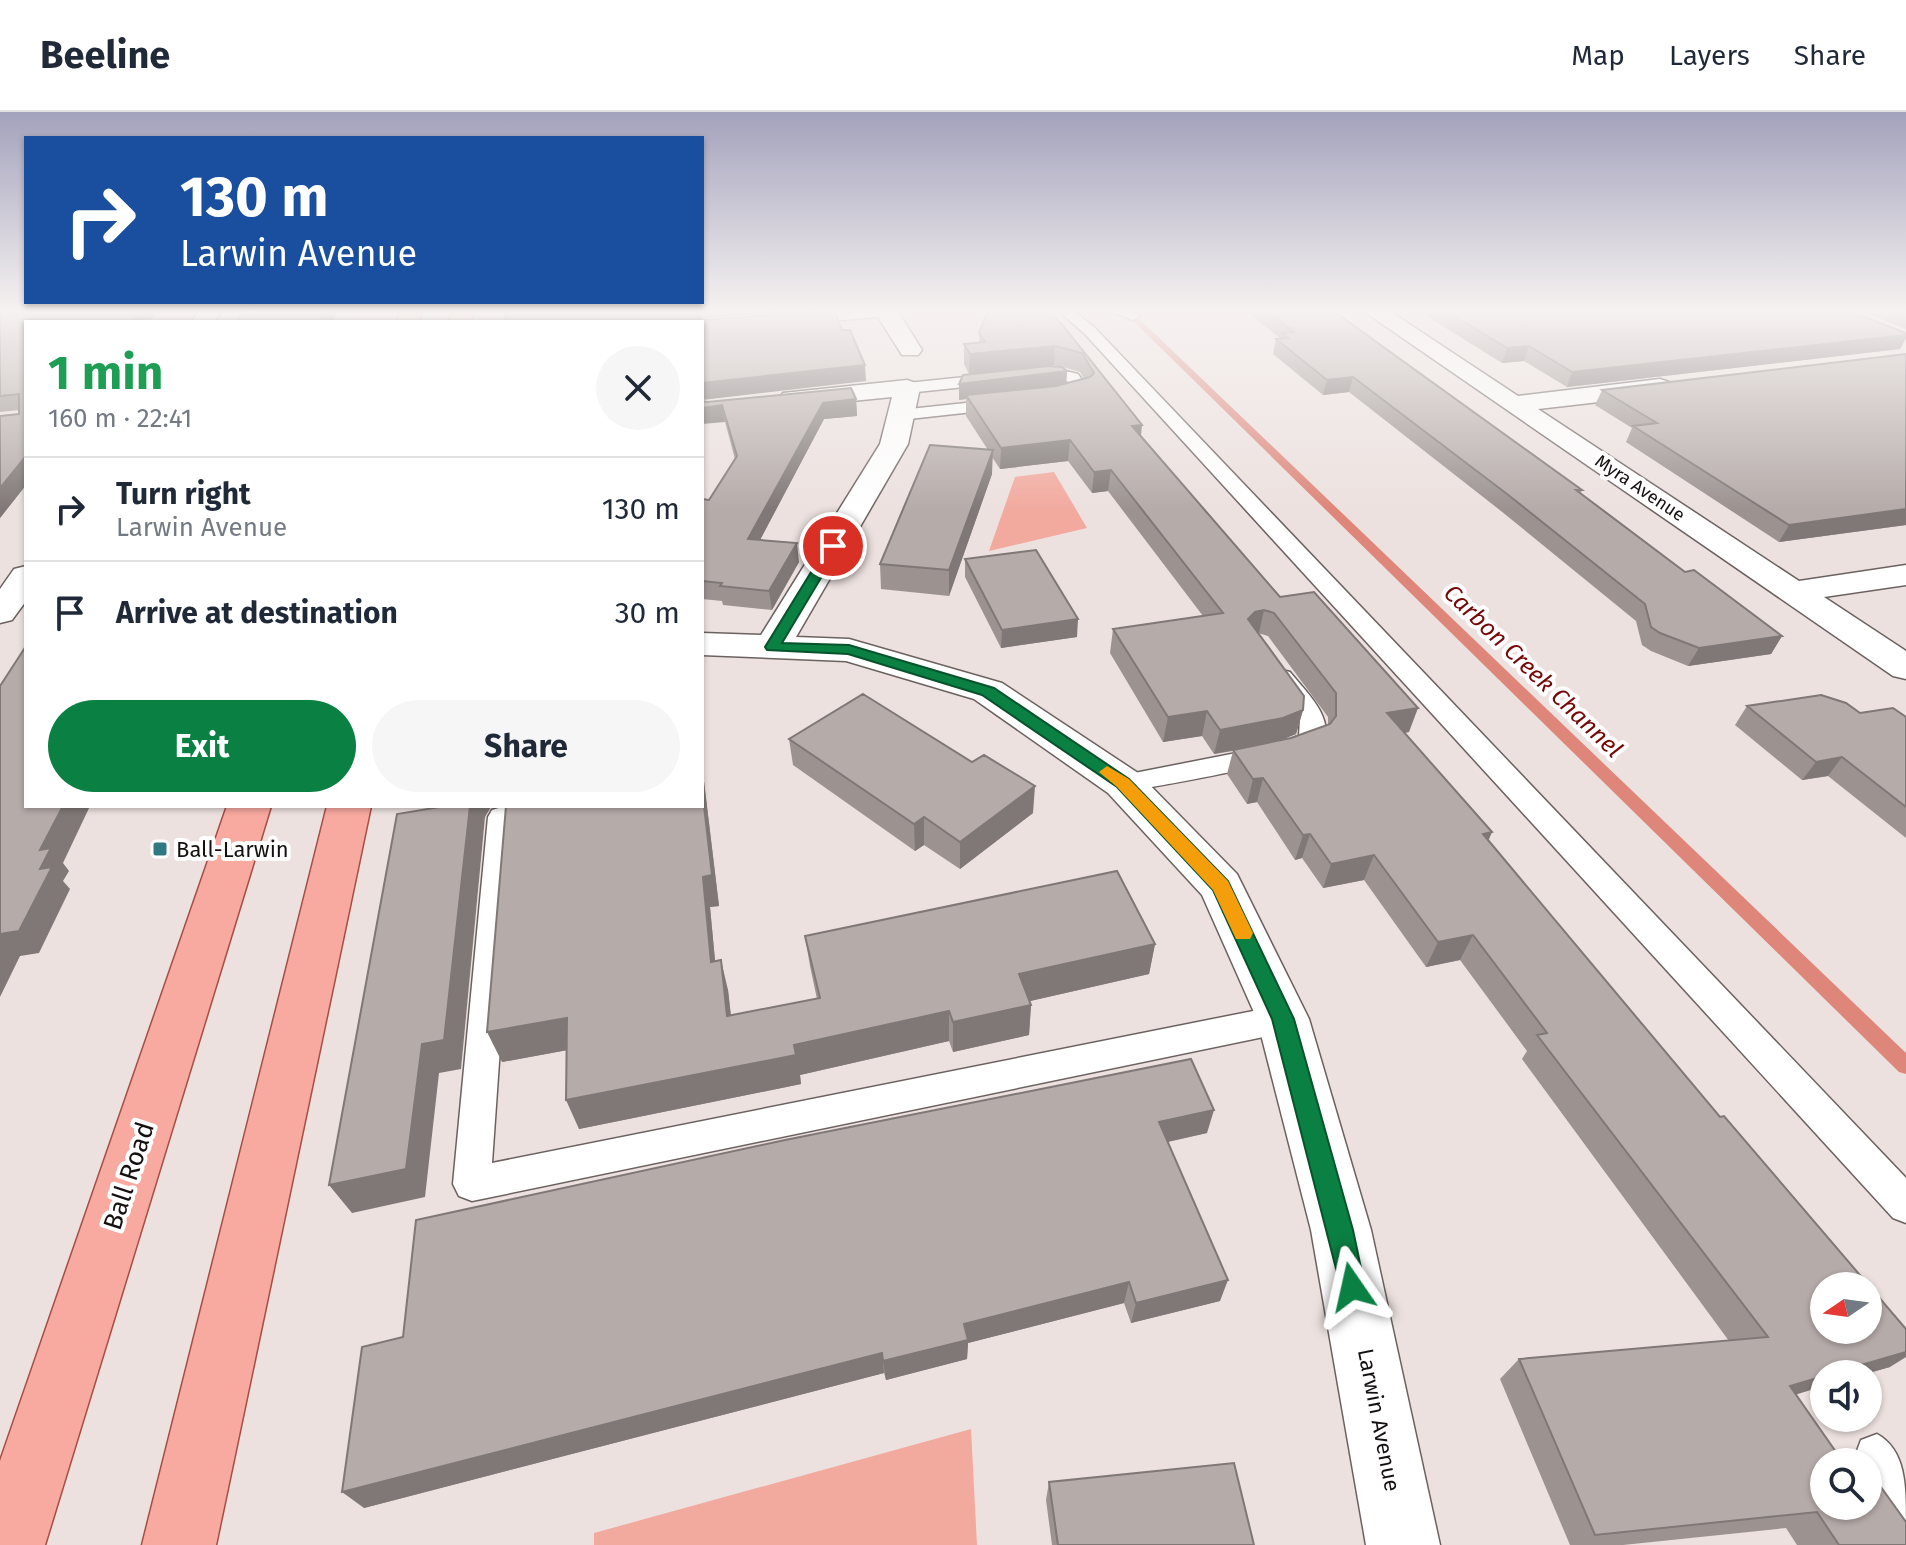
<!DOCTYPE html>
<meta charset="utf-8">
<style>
body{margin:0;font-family:"Fira Sans",sans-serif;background:#f6f6f7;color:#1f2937;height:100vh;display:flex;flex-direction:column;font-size:30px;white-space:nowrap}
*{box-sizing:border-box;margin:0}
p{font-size:26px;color:#747a83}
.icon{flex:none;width:44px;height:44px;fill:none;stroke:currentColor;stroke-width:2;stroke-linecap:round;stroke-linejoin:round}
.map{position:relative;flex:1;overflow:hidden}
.side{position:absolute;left:24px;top:208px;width:680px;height:488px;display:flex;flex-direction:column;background:#fff;border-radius:0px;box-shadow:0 2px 6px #0004}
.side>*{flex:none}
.guide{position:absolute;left:24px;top:24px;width:680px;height:168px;border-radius:0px;box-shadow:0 2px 6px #0004;background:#1a4fa0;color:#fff;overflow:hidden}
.needle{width:52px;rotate:257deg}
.buttons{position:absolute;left:1810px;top:1160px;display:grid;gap:16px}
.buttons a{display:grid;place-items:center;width:72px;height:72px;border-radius:50%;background:#fff;box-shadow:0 2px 6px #0004;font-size:40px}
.pin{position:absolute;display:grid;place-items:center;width:68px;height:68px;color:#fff;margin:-34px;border:4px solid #fff;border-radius:50%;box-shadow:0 2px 8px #0007}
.me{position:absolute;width:88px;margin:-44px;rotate:349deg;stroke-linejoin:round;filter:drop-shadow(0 0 6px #0008)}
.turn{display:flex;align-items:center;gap:28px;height:168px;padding:0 24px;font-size:36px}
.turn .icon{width:104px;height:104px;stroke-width:2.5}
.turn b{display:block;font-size:56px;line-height:68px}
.round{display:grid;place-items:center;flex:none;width:84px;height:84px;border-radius:42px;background:#f6f6f7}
.summary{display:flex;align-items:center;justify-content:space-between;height:136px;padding:0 24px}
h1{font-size:48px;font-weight:700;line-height:60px;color:#1e9e55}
.button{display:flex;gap:16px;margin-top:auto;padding:16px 24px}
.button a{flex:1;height:92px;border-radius:48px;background:#0b8043;color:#fff;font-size:32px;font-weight:700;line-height:92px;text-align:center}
.button a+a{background:#f6f6f7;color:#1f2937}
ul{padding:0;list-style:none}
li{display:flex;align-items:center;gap:24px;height:104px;padding:0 24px;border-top:2px solid #e0e1e3}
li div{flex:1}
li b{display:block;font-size:30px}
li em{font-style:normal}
header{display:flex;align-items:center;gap:48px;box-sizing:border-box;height:112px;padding:0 40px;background:#fff;border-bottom:2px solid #e0e1e3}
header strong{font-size:38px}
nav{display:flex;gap:44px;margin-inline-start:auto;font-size:28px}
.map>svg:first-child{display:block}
.green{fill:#f2aa9f}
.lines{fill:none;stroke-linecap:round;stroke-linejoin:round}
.stream{fill:#dd8679;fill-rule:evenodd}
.lane-casing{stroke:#6b6260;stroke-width:3}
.street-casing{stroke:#6b6260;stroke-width:3}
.primary-casing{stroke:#a54e44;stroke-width:3}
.lane{fill:#fff;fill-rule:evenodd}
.street{fill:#fff;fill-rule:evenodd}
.primary{fill:#f8a9a0;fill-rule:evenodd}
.wall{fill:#9c9391;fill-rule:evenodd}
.shaded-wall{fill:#7f7876}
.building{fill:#b5aba9;stroke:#7f7876;stroke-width:2;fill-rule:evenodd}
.route{fill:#0b8043;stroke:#07532c;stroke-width:2}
.slow{fill:#f59e0b}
.poi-dot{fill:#307882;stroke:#fff;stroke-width:3}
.labels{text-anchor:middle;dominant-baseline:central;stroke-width:8;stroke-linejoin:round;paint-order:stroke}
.far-street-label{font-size:18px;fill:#141010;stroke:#fff}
.poi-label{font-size:22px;fill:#141010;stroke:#fff;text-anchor:start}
.street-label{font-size:22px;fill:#141010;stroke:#fff}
.water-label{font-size:24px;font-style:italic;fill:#750706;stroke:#fff}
.near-street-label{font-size:26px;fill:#141010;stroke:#fff}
</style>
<header>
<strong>Beeline</strong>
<nav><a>Map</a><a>Layers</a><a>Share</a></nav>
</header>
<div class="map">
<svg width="1906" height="1433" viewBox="0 0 1906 1433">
<rect width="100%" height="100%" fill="#ece1df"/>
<path class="green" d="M 1054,360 L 1087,416 L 989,439 L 1015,365 Z
M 971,1317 L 977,1433 L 594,1433 L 594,1421 Z"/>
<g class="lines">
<path class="stream" d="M 1122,198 L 1130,198 L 1906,941 L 1906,962 L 1899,960 Z"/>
<defs>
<path id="lane" d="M 1057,198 L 1072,198 L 1094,215 L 1906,1066 L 1906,1111 L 1893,1106 L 1084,221 Z
M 1106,198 L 1127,198 L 1140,204 L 1133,208 Z
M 1053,256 L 1078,262 L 1090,279 L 1088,282 L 1056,291 L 1050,290 L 1048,286 L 1050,282 L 1073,276 L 1067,269 L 1053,266 L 907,281 L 899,276 L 907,271 Z
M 1003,287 L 1009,288 L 1011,292 L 1009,296 L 900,308 L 892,303 L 900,298 Z
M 1282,558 L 1290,560 C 1304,578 1333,603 1324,629 C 1318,648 1150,675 1123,680 L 1114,677 L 1110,671 L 1114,665 L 1277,633 L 1299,624 L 1300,607 L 1270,565 L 1274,560 Z
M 502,695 L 512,698 L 516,705 L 492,1051 L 1283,893 L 1295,897 L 1300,907 L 1295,917 L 1283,921 L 472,1089 L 459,1084 L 453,1072 L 488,705 L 492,698 Z
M 1877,1322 C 1906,1338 1906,1374 1906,1410 C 1881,1400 1868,1377 1868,1350 L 1857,1350 L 1855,1344 L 1861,1328 Z"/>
<path id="street" d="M 200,198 L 222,198 L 214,210 L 191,210 Z
M 806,198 L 897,198 L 922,238 L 918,243 L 902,243 L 878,205 L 702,220 L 702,210 L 693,210 L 702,206 Z
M 1362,198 L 1388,198 L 1518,284 L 1660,267 L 1669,270 L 1673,275 L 1669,280 L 1660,283 L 1538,297 L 1799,469 L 1906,453 L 1906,473 L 1824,485 L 1906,539 L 1906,567 L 1893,564 Z
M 907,268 L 916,271 L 920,276 L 908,332 L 796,525 L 849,527 L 1002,571 L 1138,661 L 1237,762 L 1309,907 L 1371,1118 L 1440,1433 L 1366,1433 L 1311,1118 L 1257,907 L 1202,783 L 1108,681 L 974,587 L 846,549 L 702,543 L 702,521 L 761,523 L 880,332 L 892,285 L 792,295 L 783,293 L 779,287 L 783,281 Z
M 26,454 L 26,489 L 12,508 L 0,511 L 0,477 L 14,457 Z"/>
<path id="primary" d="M 401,198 L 423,198 L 419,210 L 397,210 Z
M 452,198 L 474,198 L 471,210 L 449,210 Z
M 227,694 L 271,694 L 45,1433 L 0,1433 L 0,1349 Z
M 327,694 L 371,694 L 216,1433 L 142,1433 Z"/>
</defs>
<use href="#lane" class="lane-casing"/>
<use href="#street" class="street-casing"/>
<use href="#primary" class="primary-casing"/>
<use href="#lane" class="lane"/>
<use href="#street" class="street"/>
<use href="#primary" class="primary"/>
</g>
<path class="wall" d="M 0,198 L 159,198 L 149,210 L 26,210 L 26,373 L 0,406 L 0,304 L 19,302 L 19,298 L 0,300 Z
M 506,198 L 785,198 L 702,203 L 699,205 L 700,208 L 842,218 L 866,269 Z
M 1245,198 L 1332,198 L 1582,378 L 1581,381 L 1685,460 L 1782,524 L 1771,542 L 1688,554 L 1651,539 L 1642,533 L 1636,509 L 1501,399 L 1349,280 L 1323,283 L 1273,242 L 1276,227 L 1281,227 Z
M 1417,198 L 1847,198 L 1906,221 L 1906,226 L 1900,237 L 1567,275 L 1524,249 L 1502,251 Z
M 1859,198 L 1906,198 L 1906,217 Z
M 1064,215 L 1141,324 L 1280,485 L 1409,620 L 1404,621 L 1492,720 L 1488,729 L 1890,1255 L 1865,1262 L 1824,1262 L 1796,1283 L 1841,1347 L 1906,1433 L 1797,1433 L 1786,1416 L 1623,1433 L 1570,1433 L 1500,1267 L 1519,1247 L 1729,1229 L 1522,947 L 1527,939 L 1460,848 L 1426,855 L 1364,768 L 1323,776 L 1302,746 L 1295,748 L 1257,690 L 1247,692 L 1227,662 L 1233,639 L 1214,642 L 1202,624 L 1163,630 L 1110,541 L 1113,517 L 1203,504 L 1108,379 L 1092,381 L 1068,349 L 1000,357 L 992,345 L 992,362 L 949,484 L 881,477 L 880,452 L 988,338 L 966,304 L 966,287 L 959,288 L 959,272 L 1060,255 L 1054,253 L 969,262 L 964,252 L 964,232 L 979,231 L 979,221 ZM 1063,255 L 1080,260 L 1084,267 L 1066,271 L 1067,259 ZM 1258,521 L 1268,524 L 1328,605 L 1328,613 L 1291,626 L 1281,628 L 1296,622 L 1303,598 Z
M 1906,242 L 1906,413 L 1779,430 L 1626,330 L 1632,316 L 1595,293 L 1602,278 Z
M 856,287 L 857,304 L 824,307 L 760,428 L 799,450 L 772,498 L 723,493 L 722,489 L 702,487 L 702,387 L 709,388 L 735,347 L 725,310 L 707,290 Z
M 965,447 L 1077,525 L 1001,536 L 965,465 Z
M 1747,594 L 1906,605 L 1906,726 L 1828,664 L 1802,668 L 1735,613 Z
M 789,627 L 972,650 L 1033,701 L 960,757 L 924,733 L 915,739 L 793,653 Z
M 702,653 L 719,794 L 710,795 L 715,849 L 728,878 L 731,903 L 817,887 L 810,854 L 805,824 L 1155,832 L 1149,862 L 1030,889 L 1031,893 L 1029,923 L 953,940 L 949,929 L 800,963 L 801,972 L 579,1017 L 567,938 L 502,950 L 702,694 Z
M 1207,1021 L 1168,1030 L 1220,1189 L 1131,1211 L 1124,1191 L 968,1231 L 967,1247 L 886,1268 L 884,1261 L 364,1396 L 403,1225 L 785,1028 Z
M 1049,1370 L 1254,1433 L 1052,1433 L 1046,1388 Z"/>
<path class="shaded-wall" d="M 140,198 L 159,198 L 149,210 L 130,210 Z
M 325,198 L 339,198 L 333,210 L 319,210 Z
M 1906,223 L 1906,226 L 1900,237 L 1567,275 L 1572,260 Z
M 1055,234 L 1054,253 L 969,262 L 970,242 Z
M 1529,234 L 1524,249 L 1502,251 L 1507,236 Z
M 865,253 L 866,269 L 702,288 L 702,271 Z
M 1067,259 L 1066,274 L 966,283 L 966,287 L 959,288 L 959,272 Z
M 1353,265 L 1349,280 L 1323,283 L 1327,268 Z
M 856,287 L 857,304 L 824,307 L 751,445 L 748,427 L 823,291 Z
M 722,293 L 725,310 L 702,312 L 702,296 Z
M 1142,313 L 1140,334 L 1132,314 Z
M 1070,328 L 1068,349 L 1000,357 L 1001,336 Z
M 993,338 L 992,362 L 949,484 L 949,458 Z
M 26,344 L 26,373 L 0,406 L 0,376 Z
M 1111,358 L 1108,379 L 1092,381 L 1094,360 Z
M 1906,397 L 1906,413 L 1779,430 L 1789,413 Z
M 797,431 L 799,450 L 772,498 L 769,479 Z
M 1264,498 L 1259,521 L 1248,507 L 1255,500 Z
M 1078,507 L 1077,525 L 1001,536 L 1002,518 Z
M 1782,524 L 1771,542 L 1688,554 L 1699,536 Z
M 1418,596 L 1409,620 L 1378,625 L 1387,601 Z
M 1303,598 L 1296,622 L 1276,630 L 1214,642 L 1220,618 Z
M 1207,599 L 1202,624 L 1163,630 L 1168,605 Z
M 1842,645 L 1828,664 L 1802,668 L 1816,650 Z
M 702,653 L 719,794 L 710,795 L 718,880 L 711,850 L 703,765 Z
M 1263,666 L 1257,690 L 1247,692 L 1253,667 Z
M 1035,674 L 1033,701 L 960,757 L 960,730 Z
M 63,694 L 90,694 L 63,751 L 69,759 L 63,769 L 70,777 L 39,841 L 20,844 L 0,885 L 0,822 L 40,757 L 40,738 Z
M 470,694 L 495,694 L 491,695 L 485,705 L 461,957 L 439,961 L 425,1085 L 352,1101 L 329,1073 L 422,932 Z
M 924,705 L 924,733 L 915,739 L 914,712 Z
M 1492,720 L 1481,745 L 1483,722 Z
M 1310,722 L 1302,746 L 1295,748 L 1303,723 Z
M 1374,743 L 1364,768 L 1323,776 L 1331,752 Z
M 1473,823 L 1460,848 L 1426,855 L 1438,830 Z
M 1155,832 L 1149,862 L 1017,892 L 1019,862 Z
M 721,848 L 728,878 L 734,934 L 727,904 Z
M 1031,893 L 1029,923 L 953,940 L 953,910 Z
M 949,899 L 949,929 L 800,963 L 801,972 L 579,1017 L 566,988 L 794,933 Z
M 567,906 L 579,936 L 502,950 L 487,920 Z
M 1214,998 L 1207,1021 L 1153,1033 L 1159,1010 Z
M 1228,1168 L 1220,1189 L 1131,1211 L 1136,1191 Z
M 1129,1170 L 1124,1191 L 968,1231 L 967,1247 L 886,1268 L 883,1249 L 964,1212 Z
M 1906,1240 L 1906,1245 L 1890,1255 L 1865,1262 L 1830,1262 Z
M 882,1241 L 884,1261 L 364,1396 L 342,1380 Z
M 1824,1264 L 1824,1274 L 1762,1293 L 1790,1274 Z"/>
<path class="building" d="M 0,198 L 140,198 L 130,210 L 26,210 L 26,344 L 0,376 L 0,304 L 19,302 L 19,282 L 0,284 Z
M 244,198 L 325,198 L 319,210 L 236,210 Z
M 506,198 L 696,198 L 700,208 L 834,198 L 842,218 L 850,218 L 865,253 L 702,271 L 702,210 L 505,210 Z
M 988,198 L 1049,198 L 1064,215 L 1142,313 L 1132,314 L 1280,485 L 1314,480 L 1418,596 L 1387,601 L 1492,720 L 1483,722 L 1720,1005 L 1724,1004 L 1906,1217 L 1906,1240 L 1830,1262 L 1824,1262 L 1824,1264 L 1790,1274 L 1841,1347 L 1857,1342 L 1863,1350 L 1824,1350 L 1824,1394 L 1868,1394 L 1868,1357 L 1906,1410 L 1906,1433 L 1839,1433 L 1817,1400 L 1595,1423 L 1519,1247 L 1768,1225 L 1537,923 L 1547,921 L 1473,823 L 1438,830 L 1374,743 L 1331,752 L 1310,722 L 1303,723 L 1263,666 L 1253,667 L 1233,638 L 1291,626 L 1330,612 L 1336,604 L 1336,581 L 1274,501 L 1264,498 L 1255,500 L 1248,507 L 1304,584 L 1303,598 L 1283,606 L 1220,618 L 1207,599 L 1168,605 L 1113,517 L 1223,501 L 1111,358 L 1094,360 L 1070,328 L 1001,336 L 966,283 L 1056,274 L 1090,265 L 1094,261 L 1082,241 L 1055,234 L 970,242 L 964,232 L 985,230 L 979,221 ZM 1824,1174 L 1868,1174 L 1868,1218 L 1824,1218 Z
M 1265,198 L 1332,198 L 1582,378 L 1576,378 L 1685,460 L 1694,458 L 1782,524 L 1699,536 L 1660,521 L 1651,515 L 1645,492 L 1507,382 L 1353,265 L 1327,268 L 1276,227 L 1288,226 L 1282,221 L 1294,220 Z
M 1444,198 L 1847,198 L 1906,221 L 1906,223 L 1572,260 L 1529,234 L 1507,236 Z
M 1906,242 L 1906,397 L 1789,413 L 1633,314 L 1657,311 L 1602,278 Z
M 1048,254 L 1062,255 L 1067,259 L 959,272 L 963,263 Z
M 851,276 L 856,287 L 823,291 L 748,427 L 797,431 L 769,479 L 720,474 L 722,471 L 702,469 L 702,387 L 709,388 L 737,344 L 722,293 L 702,296 L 702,289 L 707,290 Z
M 930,333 L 993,338 L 949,458 L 880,452 Z
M 1036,438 L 1078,507 L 1002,518 L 965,447 Z
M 26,534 L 26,694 L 63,694 L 40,738 L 51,736 L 40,757 L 52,755 L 19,819 L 0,822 L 0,574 Z
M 863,582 L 972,650 L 984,643 L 1035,674 L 960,730 L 924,705 L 914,712 L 789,627 Z
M 1821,583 L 1846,591 L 1860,601 L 1893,596 L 1906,605 L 1906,695 L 1842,645 L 1816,650 L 1747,594 Z
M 702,677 L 712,763 L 703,765 L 711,850 L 721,848 L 727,904 L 820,886 L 805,824 L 1117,759 L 1155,832 L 1019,862 L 1031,893 L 953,910 L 949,899 L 794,933 L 796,943 L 566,988 L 567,906 L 487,920 L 506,694 L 702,694 Z
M 440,694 L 470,694 L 444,928 L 422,932 L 406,1057 L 329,1073 L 397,702 L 440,695 Z
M 1191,947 L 1214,998 L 1159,1010 L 1228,1168 L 1136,1191 L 1129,1170 L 964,1212 L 968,1228 L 883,1249 L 882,1241 L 342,1380 L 362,1235 L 403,1225 L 416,1108 L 785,1028 Z
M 1234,1351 L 1254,1433 L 1058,1433 L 1049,1370 Z"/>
<linearGradient id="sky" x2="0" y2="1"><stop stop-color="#a3a2bc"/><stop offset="0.5" stop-color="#f6f2f1"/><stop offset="1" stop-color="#f6f2f1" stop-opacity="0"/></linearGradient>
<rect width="1906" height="398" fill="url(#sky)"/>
<path class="route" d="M 829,431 L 840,434 L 782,531 L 849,533 L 994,576 L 1129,667 L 1228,769 L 1294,907 L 1353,1118 L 1365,1175 L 1361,1184 L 1352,1188 L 1343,1184 L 1272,907 L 1213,778 L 1117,675 L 982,583 L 848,542 L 767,538 L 765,535 Z"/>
<path class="slow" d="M 1107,654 L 1129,667 L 1228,769 L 1253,821 L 1250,827 L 1236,827 L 1213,778 L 1117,675 L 1099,660 Z"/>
<rect class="poi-dot" x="152" y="729" width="16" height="16" rx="4"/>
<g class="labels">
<g class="far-street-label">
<text transform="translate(1640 376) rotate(34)">Myra Avenue</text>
</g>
<g class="poi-label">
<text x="176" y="737">Ball-Larwin</text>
</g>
<g class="street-label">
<text transform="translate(1379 1308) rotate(79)">Larwin Avenue</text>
</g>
<g class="water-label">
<text transform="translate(1533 559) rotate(44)">Carbon Creek Channel</text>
</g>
<g class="near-street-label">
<text transform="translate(129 1064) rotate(-72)">Ball Road</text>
</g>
</g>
</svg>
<div class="buttons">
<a><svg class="needle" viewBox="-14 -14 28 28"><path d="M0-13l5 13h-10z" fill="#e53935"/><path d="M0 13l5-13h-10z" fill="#747a83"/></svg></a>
<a><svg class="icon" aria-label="sound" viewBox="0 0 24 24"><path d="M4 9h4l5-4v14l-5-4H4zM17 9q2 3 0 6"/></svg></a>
<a><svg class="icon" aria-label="search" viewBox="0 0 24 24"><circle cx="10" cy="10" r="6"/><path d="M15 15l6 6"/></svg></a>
</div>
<div class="pin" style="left:833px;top:434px;background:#d93025"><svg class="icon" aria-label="arrive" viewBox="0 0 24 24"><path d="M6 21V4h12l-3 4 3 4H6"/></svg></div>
<svg class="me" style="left:1352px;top:1175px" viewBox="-20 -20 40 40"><path d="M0-17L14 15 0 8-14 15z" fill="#0b8043" stroke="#fff" stroke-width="4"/></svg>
<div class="guide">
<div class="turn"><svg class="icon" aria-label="right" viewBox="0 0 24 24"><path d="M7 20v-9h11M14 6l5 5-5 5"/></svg><div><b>130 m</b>Larwin Avenue</div></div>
</div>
<section class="side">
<div class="summary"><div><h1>1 min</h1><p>160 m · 22:41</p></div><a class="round"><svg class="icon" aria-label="close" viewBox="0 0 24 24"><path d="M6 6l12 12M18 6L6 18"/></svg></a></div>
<ul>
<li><svg class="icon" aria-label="right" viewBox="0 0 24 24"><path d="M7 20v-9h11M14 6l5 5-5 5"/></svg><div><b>Turn right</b><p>Larwin Avenue</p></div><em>130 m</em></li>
<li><svg class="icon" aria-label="arrive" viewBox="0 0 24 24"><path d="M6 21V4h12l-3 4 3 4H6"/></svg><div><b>Arrive at destination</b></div><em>30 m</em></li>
</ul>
<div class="button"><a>Exit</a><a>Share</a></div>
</section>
</div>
